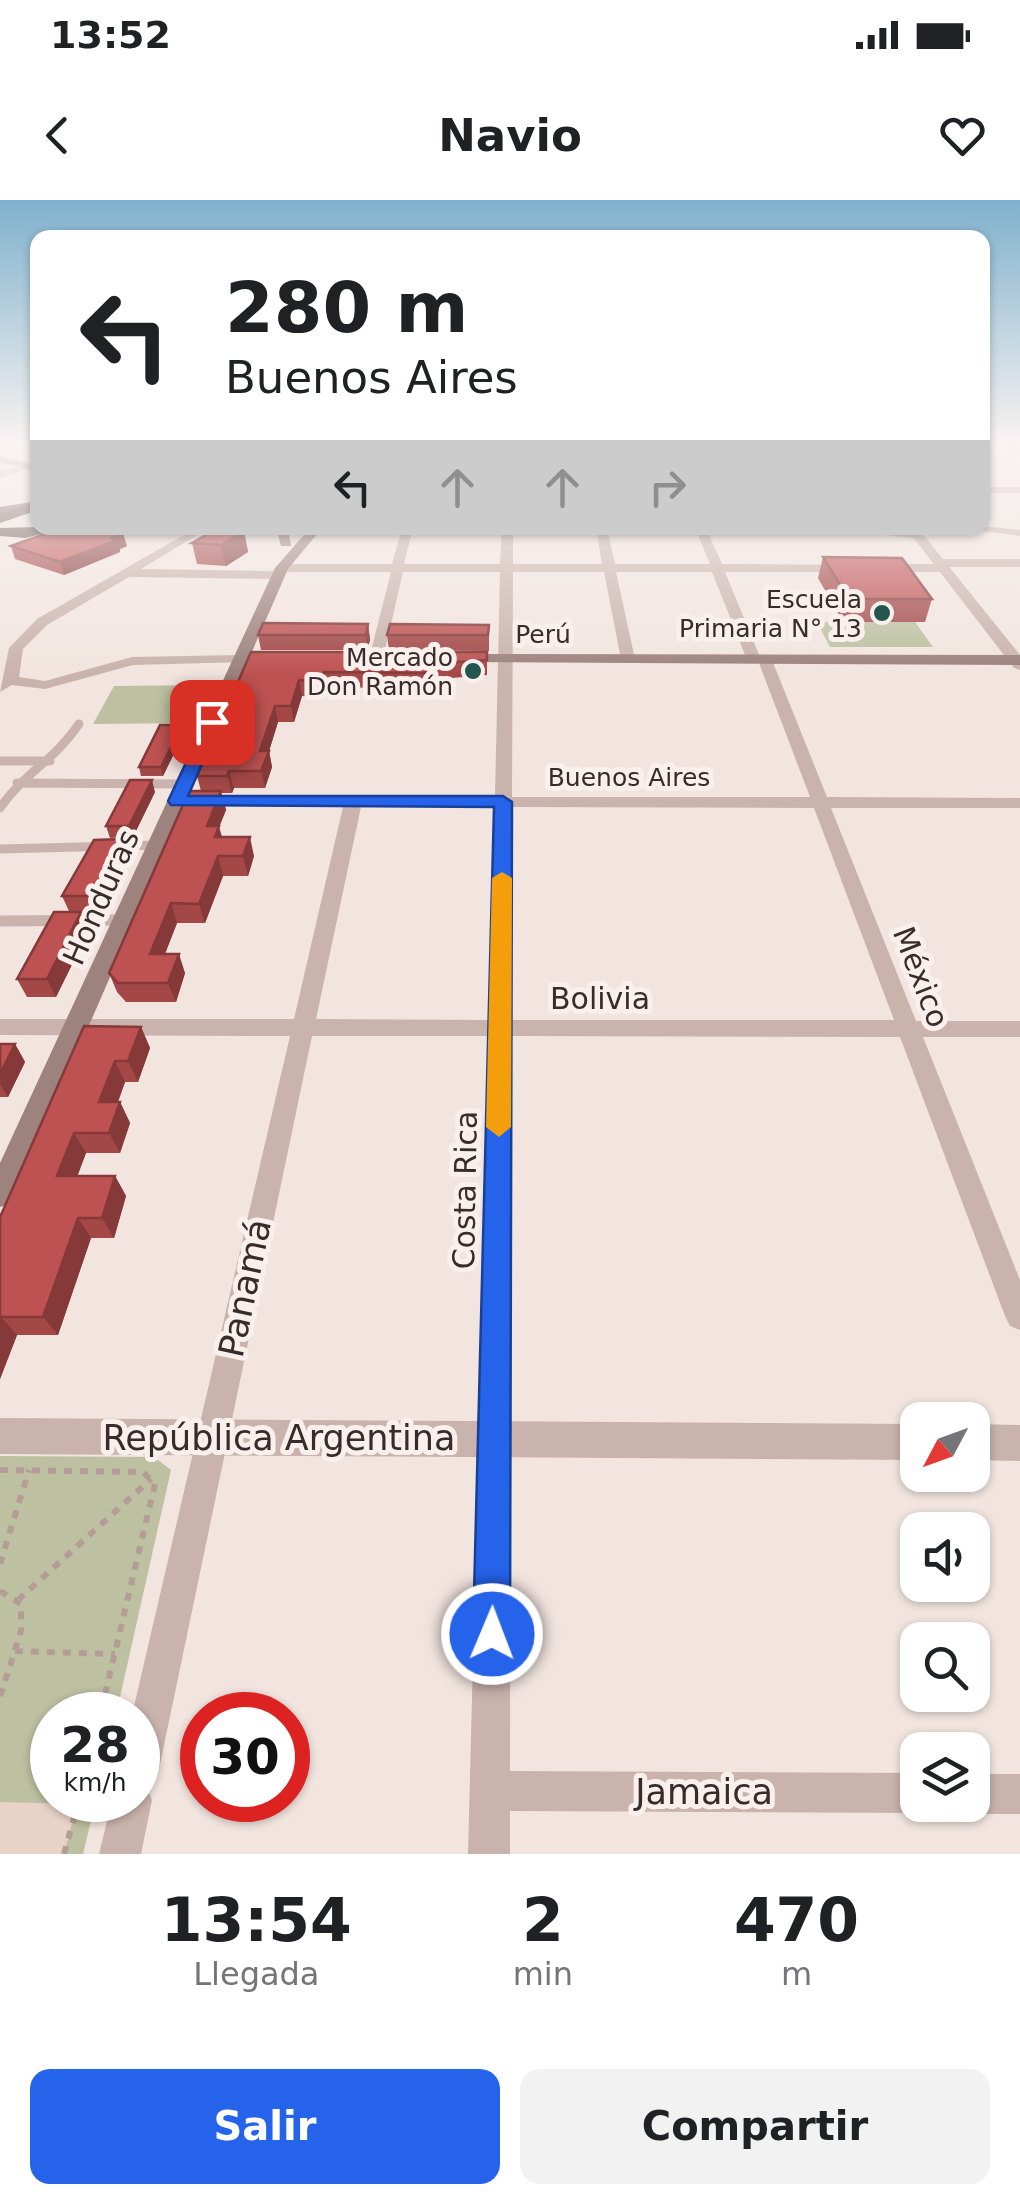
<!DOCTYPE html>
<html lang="es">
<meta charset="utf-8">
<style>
body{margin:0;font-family:"DejaVu Sans",sans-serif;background:#f2f2f2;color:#202124;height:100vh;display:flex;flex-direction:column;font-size:38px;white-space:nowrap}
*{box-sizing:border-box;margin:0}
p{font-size:32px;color:#757577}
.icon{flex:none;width:55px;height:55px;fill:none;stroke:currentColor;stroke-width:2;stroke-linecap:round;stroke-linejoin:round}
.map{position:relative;height:1654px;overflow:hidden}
.details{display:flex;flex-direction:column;background:#fff;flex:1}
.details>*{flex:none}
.guide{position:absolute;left:30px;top:30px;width:960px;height:305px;border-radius:20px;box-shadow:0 2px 8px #0004;background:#fff;color:#202124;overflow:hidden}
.needle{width:65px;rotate:229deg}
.controls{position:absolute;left:900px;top:1202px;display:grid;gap:20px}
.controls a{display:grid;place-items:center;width:90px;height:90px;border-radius:20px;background:#fff;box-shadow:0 2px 8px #0004;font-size:50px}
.speed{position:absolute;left:30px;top:1492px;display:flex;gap:20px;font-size:50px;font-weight:700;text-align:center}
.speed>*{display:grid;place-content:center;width:130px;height:130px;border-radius:50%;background:#fff;box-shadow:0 2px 8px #0004;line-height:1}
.speed small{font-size:25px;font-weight:400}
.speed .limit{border:15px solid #d22;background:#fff;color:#111}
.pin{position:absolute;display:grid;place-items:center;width:85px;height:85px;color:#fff;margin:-42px;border-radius:20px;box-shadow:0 5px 15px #0006}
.me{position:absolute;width:110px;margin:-55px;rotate:1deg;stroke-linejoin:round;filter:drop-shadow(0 0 8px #0008)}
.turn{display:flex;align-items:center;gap:35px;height:210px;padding:0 30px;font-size:45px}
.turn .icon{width:130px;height:130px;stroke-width:2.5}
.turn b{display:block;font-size:70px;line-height:85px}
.lanes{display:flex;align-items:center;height:95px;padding:0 30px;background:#0003;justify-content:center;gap:50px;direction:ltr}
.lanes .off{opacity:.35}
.eta{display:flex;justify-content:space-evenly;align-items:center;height:170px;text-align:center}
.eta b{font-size:60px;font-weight:700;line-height:70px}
.action{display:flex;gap:20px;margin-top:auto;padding:20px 30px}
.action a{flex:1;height:115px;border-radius:20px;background:#2563eb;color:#fff;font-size:40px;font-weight:700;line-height:115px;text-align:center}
.action a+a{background:#f2f2f2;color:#202124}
.status{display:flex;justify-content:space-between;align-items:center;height:70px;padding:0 50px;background:#fff;direction:ltr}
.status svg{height:28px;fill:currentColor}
header{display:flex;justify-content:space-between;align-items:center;height:130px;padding:0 30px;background:#fff;font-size:45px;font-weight:700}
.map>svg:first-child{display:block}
.green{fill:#bdc0a1}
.plaza{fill:#e9d3c8}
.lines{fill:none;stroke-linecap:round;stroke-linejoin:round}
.path{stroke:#b59d97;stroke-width:6;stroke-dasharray:8 8;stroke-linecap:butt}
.service-far1{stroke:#c9b3ac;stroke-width:9}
.service{stroke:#c9b3ac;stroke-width:11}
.minor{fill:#c9b3ac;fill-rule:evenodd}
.tertiary{fill:#c9b3ac;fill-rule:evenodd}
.secondary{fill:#9d827e;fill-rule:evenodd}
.primary{fill:#79605d;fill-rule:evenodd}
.trunk{fill:#685250;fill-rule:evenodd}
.wall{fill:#a34747}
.shaded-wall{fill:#853939}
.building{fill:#be5252;stroke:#853939;stroke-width:2.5}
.route{fill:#2563eb;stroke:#184099;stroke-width:2.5}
.slow{fill:#f59e0b}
.poi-dot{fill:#23574e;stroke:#f9f0ed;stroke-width:4}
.labels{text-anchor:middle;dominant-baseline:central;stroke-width:10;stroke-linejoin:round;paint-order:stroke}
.far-poi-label{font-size:25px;fill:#382c2b;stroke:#f9f0ed;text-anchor:end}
.far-street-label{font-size:25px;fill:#382c2b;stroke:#f9f0ed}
.street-label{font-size:30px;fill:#382c2b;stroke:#f9f0ed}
.near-street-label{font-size:35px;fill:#382c2b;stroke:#f9f0ed}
</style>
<div class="status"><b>13:52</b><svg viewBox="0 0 49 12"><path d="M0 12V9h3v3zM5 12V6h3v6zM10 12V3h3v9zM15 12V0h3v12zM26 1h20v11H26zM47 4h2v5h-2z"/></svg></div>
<header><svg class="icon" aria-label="back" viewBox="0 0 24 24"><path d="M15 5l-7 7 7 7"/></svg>Navio<svg class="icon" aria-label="heart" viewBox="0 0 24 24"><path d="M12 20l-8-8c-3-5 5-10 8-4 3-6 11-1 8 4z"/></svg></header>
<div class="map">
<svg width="1020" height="1654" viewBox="0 0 1020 1654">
<rect width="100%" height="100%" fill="#f2e5e0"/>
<path class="green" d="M 817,422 L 915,422 L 933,447 L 830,447 Z
M 210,485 L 194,523 L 93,524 L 114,486 Z
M 0,1256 L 154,1257 L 171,1270 L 116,1515 L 52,1515 L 52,1600 L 96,1600 L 83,1654 L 0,1654 Z"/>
<path class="plaza" d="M 0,1602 L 77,1604 L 64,1654 L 0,1654 Z"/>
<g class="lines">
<path class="path" d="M 0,1270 L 143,1272 L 155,1284 L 100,1515
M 0,1364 L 29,1270
M 0,1391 L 21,1404 L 21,1431 L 0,1497
M 18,1400 L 151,1279
M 15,1451 L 115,1454
M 64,1654 L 79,1600"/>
<path class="service-far1" d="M 0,561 L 50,561
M 17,583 L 185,584
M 0,608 C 26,571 53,562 79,524
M 0,649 L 157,645"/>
<path class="service" d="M 0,721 L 124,720"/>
<path class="minor" d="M 38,243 L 38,249 L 25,244 L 26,243 Z
M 1006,243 L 1017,243 L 1020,254 Z
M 27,263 L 30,268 L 0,278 L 0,272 Z
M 982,287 L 1020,287 L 1020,293 L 982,293 Z
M 982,326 L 1020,330 L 1020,336 L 961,328 Z
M 196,328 L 209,328 L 141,369 L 279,371 L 285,375 L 279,379 L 129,377 L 47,425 L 23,449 L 19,477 L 45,481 L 132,457 L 241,455 L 246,456 L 246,462 L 133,465 L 45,489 L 12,485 L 0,492 L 9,448 L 37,419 Z
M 402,328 L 413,328 L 404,364 L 500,364 L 502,328 L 513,328 L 513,364 L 602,364 L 596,328 L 607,328 L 615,364 L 710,364 L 695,328 L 706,328 L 722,364 L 852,365 L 852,371 L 848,372 L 725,372 L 760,457 L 772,460 L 827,597 L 1020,598 L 1020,608 L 831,608 L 916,821 L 1020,821 L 1020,837 L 923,837 L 1020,1080 L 1020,1130 L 1010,1126 L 1005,1116 L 900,837 L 511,836 L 510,1571 L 918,1573 L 918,1605 L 933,1605 L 918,1613 L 510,1611 L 510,1654 L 468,1654 L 489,836 L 312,836 L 158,1574 L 148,1590 L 152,1600 L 141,1654 L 99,1654 L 112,1600 L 138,1600 L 138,1515 L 132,1515 L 290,836 L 0,835 L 0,819 L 294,819 L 343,607 L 196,606 L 187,601 L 190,597 L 495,596 L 500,372 L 403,372 L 383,459 L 376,463 L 369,459 L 391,372 L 282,372 L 276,368 L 282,364 L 392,364 ZM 513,372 L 604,372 L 621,459 L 628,463 L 635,459 L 616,372 L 712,372 L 747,460 L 759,463 L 810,597 L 512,597 ZM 361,607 L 494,607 L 489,820 L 316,819 ZM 512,607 L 814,608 L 894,820 L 511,820 Z
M 831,328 L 867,328 L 925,336 L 919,339 Z
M 940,359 L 1020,359 L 1020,367 L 949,367 L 944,372 L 880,372 L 874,368 L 880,364 L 935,364 Z
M 972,1574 L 1020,1574 L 1020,1614 L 972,1614 L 958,1608 L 957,1605 L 972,1605 Z"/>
<path class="tertiary" d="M 906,328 L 918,328 L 1020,455 L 1020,470 L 1014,468 Z
M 0,1218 L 918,1224 L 918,1260 L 0,1254 Z
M 972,1224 L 1020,1225 L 1020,1261 L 972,1260 Z"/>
<path class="secondary" d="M 0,256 L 38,266 L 38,272 L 0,262 Z
M 276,328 L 288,328 L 291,346 L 281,346 Z
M 310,328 L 322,328 L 288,369 L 15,995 L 10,1004 L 0,1007 L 0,963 L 275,368 Z
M 455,454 L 1020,455 L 1020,465 L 449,462 L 449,456 Z"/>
<path class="primary" d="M 38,301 L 38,308 L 0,315 L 0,307 Z"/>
<path class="trunk" d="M 38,301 L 38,310 L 0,323 L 0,314 Z
M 38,327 L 61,328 L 26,338 L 0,336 L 0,328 Z"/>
</g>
<path class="wall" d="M 244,331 L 248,352 L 226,366 L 197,364 L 192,343 Z
M 11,346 L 127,346 L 120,349 L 120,352 L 64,375 L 15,359 Z
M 823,357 L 932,399 L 925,422 L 843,422 L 818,378 Z
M 368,424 L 370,440 L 367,450 L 261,450 L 258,435 Z
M 489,425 L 489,451 L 389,450 L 387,435 Z
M 251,452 L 487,452 L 487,475 L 428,480 L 427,489 L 327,487 L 323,497 L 302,496 L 294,522 L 278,522 L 269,551 L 272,567 L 265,588 L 234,588 L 232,593 L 221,593 L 226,610 L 219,627 L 222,637 L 254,656 L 248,676 L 223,676 L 205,723 L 177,723 L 165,754 L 185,773 L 176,802 L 126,802 L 117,792 L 109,773 L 201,591 L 197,576 Z
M 182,525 L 184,533 L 163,576 L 141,576 L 139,567 Z
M 155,592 L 133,637 L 110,638 L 106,626 Z
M 120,639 L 125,654 L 98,711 L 69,711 L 62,696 Z
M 89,730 L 56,797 L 27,797 L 17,779 Z
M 84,826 L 141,827 L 150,848 L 138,882 L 125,882 L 118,902 L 120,902 L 130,923 L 120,953 L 86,953 L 77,976 L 115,976 L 126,996 L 114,1038 L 91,1038 L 58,1135 L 17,1135 L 0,1179 L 0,1017 Z
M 0,844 L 15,844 L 25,862 L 8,897 L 0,897 Z"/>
<path class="shaded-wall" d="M 244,331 L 248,352 L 226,366 L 221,345 Z
M 123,333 L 127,346 L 120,349 L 120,352 L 64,375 L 60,362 Z
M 368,424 L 370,440 L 367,450 L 366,435 Z
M 324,472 L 327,487 L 323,497 L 321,481 Z
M 299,480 L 302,496 L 294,522 L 291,506 Z
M 275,506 L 278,522 L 269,551 L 272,567 L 265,588 L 261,571 L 260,551 Z
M 182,525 L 184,533 L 163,576 L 161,567 Z
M 229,571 L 234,588 L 232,593 L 227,576 Z
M 152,580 L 155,592 L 133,637 L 129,626 Z
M 221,591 L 226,610 L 219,627 L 224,645 L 220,656 L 207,626 Z
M 250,637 L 254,656 L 248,676 L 243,656 Z
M 120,639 L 125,654 L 98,711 L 92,696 Z
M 218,656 L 223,676 L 205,723 L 199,704 Z
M 171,703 L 177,723 L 157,774 L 150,754 Z
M 81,712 L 89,730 L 56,797 L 47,779 Z
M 179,754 L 185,773 L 176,802 L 168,783 Z
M 141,827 L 150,848 L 138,882 L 128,861 Z
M 15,844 L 25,862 L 8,897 L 0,884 L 0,874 Z
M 115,861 L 125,882 L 110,923 L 99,902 Z
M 120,902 L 130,923 L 120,953 L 109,933 Z
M 74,933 L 86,953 L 70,996 L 57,976 Z
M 115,976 L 126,996 L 114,1038 L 102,1018 Z
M 78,1018 L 91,1038 L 58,1135 L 43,1117 Z
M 1,1117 L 17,1135 L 0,1179 L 0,1120 Z"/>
<path class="building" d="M 61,328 L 103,328 L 123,333 L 112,338 L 117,340 L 60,362 L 11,346 Z
M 218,328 L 244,331 L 221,345 L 192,343 Z
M 823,357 L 902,358 L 932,399 L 849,399 Z
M 263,423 L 368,424 L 366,435 L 258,435 Z
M 390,424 L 489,425 L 488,435 L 387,435 Z
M 251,452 L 487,452 L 487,460 L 427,464 L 426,473 L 324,472 L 321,481 L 299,480 L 291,506 L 275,506 L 260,551 L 269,551 L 261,571 L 229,571 L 227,576 L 197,576 Z
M 160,525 L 182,525 L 161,567 L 139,567 Z
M 130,580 L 152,580 L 129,626 L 106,626 Z
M 189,591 L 221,591 L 207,626 L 219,626 L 215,637 L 250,637 L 243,656 L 218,656 L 199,704 L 171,703 L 150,754 L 179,754 L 168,783 L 118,783 L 109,773 Z
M 120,639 L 92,696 L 62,696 L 94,640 Z
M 54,712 L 81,712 L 47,779 L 17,779 Z
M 84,826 L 141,827 L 128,861 L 115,861 L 99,902 L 120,902 L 109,933 L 74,933 L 57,976 L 115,976 L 102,1018 L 78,1018 L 43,1117 L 1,1117 L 0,1120 L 0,1017 Z
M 0,844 L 15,844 L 0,874 Z"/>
<linearGradient id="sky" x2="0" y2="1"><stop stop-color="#7fb1cd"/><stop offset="0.51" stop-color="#f9f3f1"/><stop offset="1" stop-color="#f9f3f1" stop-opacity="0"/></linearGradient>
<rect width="1020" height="475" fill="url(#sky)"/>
<path class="route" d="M 207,518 L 220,522 L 188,596 L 503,596 L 512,602 L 510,1434 L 505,1447 L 492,1453 L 479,1447 L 473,1434 L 494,607 L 171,605 L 168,601 Z"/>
<path class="slow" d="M 502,672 L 512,678 L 511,927 L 499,937 L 486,927 L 492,678 Z"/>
<g class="poi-dot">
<circle cx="882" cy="413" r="10"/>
<circle cx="473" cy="471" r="10"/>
</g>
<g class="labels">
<g class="far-poi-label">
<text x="862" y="399">Escuela<tspan x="862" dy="29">Primaria N° 13</tspan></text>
<text x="453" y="457">Mercado<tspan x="453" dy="29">Don Ramón</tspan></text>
</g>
<g class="far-street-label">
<text x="543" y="434">Perú</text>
<text x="629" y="577">Buenos Aires</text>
</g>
<g class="street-label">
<text transform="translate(101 697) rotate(-66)">Honduras</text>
<text transform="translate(921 777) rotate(69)">México</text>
<text x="600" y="798">Bolivia</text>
<text transform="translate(465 990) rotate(-89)">Costa Rica</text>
</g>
<g class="near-street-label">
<text transform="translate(245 1088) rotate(-78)">Panamá</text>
<text x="279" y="1238">República Argentina</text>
<text x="704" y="1592">Jamaica</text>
</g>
</g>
</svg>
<div class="controls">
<a><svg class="needle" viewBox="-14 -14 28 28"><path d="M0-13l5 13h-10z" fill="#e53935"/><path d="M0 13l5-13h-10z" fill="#757577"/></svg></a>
<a><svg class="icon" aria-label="sound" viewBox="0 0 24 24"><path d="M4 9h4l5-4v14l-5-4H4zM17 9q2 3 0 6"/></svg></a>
<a><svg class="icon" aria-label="search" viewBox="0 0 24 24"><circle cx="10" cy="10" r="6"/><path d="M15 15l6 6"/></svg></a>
<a><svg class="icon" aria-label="layers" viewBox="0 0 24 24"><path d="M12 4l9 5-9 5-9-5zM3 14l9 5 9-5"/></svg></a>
</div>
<div class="speed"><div>28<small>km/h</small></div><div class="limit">30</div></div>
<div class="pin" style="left:212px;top:522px;background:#d93025"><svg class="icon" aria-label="arrive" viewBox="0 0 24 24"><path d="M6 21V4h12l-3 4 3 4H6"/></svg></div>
<svg class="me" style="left:492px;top:1434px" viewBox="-20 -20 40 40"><circle r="17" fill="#2563eb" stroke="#fff" stroke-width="3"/><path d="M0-11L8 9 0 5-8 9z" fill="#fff"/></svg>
<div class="guide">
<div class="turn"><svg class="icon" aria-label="left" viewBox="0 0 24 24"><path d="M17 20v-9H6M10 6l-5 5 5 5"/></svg><div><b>280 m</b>Buenos Aires</div></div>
<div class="lanes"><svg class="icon" aria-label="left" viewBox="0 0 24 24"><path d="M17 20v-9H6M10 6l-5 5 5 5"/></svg><svg class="icon off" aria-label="ahead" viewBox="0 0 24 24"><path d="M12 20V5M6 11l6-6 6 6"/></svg><svg class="icon off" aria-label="ahead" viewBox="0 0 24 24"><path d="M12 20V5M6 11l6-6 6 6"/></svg><svg class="icon off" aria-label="right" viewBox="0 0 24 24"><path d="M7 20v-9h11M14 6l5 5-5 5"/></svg></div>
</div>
</div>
<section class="details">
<div class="eta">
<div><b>13:54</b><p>Llegada</p></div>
<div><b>2</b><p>min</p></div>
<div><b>470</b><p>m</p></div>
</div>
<div class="action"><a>Salir</a><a>Compartir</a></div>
</section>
